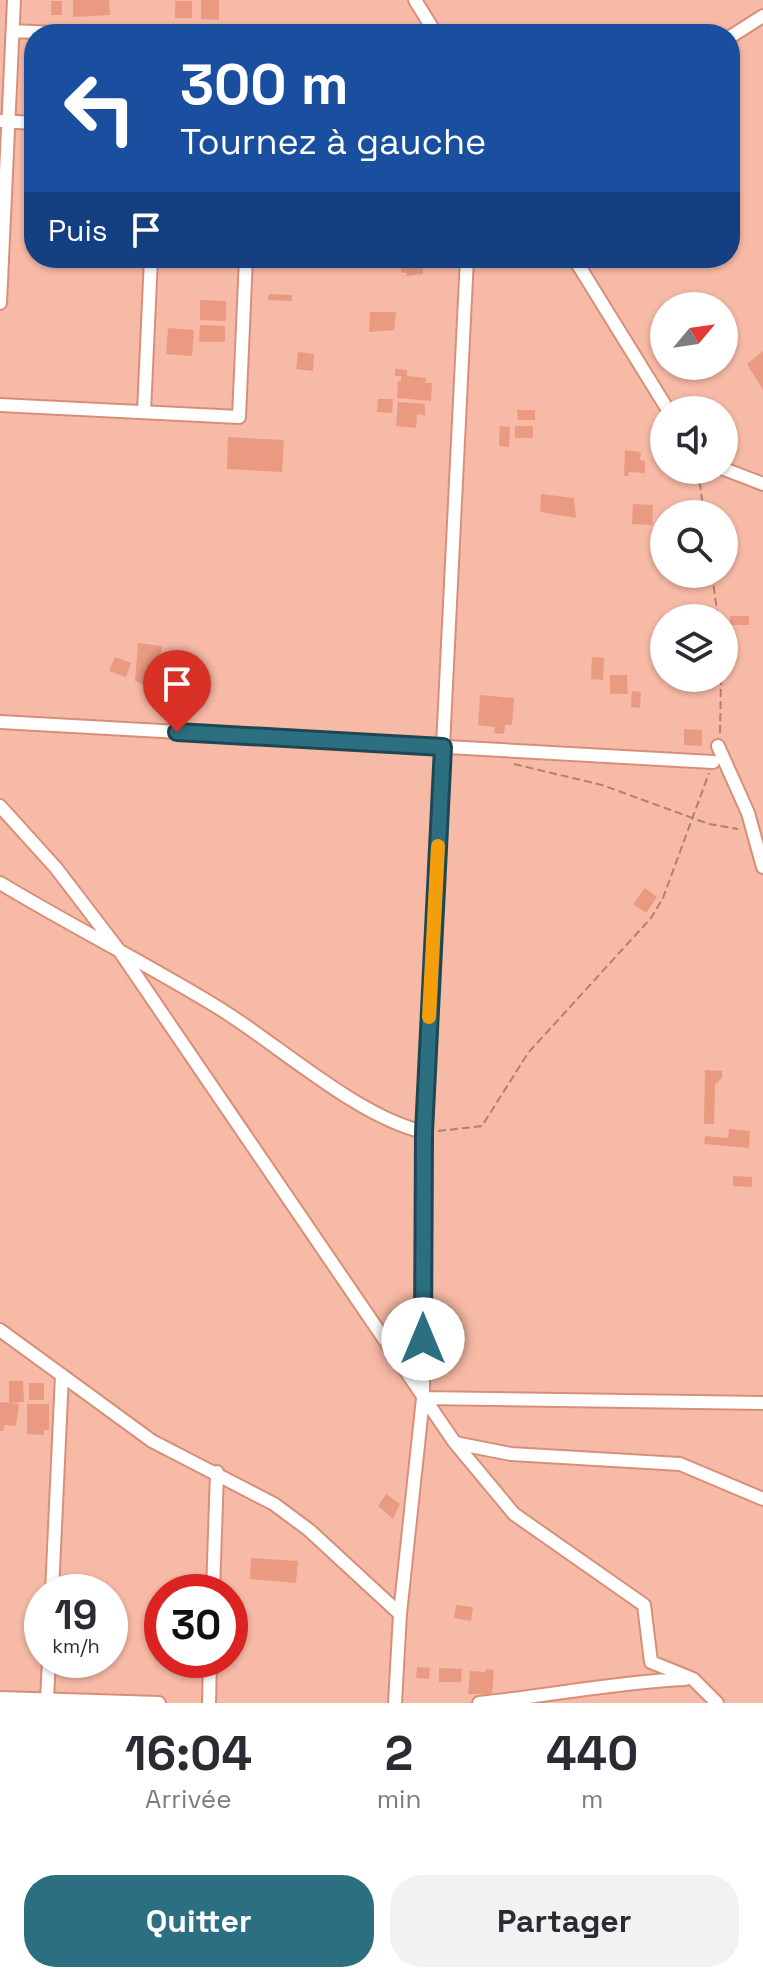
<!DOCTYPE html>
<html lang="fr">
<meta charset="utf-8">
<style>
body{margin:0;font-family:"Space Grotesk",sans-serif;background:#f2f2f3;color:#2b2b33;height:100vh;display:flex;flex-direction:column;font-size:30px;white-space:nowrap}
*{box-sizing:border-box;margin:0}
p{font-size:26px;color:#7c7c81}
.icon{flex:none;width:44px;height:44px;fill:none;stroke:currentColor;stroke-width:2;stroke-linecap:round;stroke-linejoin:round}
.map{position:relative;height:1703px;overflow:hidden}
.sheet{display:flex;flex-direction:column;background:#fff;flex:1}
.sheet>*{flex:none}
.top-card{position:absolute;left:24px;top:24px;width:716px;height:244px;border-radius:32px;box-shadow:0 2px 6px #0004;background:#1a4fa0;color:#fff;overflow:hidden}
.needle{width:52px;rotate:61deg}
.tools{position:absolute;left:650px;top:292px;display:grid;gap:16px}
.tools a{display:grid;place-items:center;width:88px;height:88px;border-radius:50%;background:#fff;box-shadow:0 2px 6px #0004;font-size:40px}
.speed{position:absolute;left:24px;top:1574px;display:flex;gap:16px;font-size:40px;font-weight:700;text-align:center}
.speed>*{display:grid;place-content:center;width:104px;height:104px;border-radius:50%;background:#fff;box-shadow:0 2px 6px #0004;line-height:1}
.speed small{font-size:20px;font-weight:400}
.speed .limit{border:12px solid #d22;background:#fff;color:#111}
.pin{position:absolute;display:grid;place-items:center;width:68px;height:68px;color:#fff;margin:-82px -34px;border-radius:50% 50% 50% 0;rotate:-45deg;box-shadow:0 0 8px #0007}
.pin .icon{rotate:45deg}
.me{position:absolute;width:88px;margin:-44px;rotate:0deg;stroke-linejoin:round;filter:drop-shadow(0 0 6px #0008)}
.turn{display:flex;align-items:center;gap:28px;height:168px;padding:0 24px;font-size:36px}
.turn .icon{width:104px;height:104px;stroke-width:2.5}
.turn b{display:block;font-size:56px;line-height:68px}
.then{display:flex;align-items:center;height:76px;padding:0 24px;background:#0003;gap:16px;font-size:30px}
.eta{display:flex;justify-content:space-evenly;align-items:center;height:136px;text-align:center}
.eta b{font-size:48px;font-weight:700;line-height:56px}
.primary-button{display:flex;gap:16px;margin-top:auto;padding:16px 24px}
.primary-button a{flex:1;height:92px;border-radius:32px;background:#2c6f80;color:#fff;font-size:32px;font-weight:700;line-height:92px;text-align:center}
.primary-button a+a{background:#f2f2f3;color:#2b2b33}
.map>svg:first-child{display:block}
.building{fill:#ea9a81}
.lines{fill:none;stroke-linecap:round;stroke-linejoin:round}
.minor-casing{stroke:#d88f78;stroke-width:16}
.path{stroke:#b18070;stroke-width:2;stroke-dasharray:8 4;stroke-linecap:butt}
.minor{stroke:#fff;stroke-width:12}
.route-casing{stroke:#1d4853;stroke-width:20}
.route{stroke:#2c6f80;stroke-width:14}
.slow{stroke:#f59e0b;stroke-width:14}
</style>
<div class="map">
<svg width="763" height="1703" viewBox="0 0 763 1703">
<rect width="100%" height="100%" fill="#f7baa6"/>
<path class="building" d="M 73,0 L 109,0 L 110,15 L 73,17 Z
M 201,0 L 219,0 L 219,20 L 201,19 Z
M 51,1 L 62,1 L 62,15 L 51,15 Z
M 175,1 L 192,1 L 192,18 L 175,18 Z
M 401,258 L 423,261 L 423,274 L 406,276 L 407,273 L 401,272 Z
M 269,294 L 292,295 L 292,301 L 268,300 Z
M 200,300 L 226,301 L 226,321 L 200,320 Z
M 370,312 L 396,312 L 394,330 L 369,332 Z
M 200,325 L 225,326 L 225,342 L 199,342 Z
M 168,328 L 194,330 L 192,356 L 166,354 Z
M 763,351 L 763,390 L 747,364 Z
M 298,352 L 314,354 L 313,371 L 296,369 Z
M 395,369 L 407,370 L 407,376 L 426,378 L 425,383 L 432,383 L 431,401 L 397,398 L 398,381 L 401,381 L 401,376 L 395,376 Z
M 378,399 L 393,399 L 392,413 L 377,412 Z
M 398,402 L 425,404 L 425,415 L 417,414 L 416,428 L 396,426 Z
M 517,410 L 535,410 L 535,420 L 518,420 Z
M 500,426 L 510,427 L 509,447 L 499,446 Z
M 515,426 L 533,426 L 533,438 L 515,438 Z
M 228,437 L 284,440 L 282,472 L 227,469 Z
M 625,450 L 641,452 L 640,460 L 645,461 L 645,473 L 629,472 L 628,476 L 624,476 Z
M 541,494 L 574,498 L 576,518 L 540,512 Z
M 633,504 L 653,505 L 652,525 L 632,524 Z
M 730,616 L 749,616 L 749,625 L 730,625 Z
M 138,643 L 162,646 L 157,690 L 135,681 Z
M 115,657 L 131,663 L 126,677 L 109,671 Z
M 592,657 L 604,658 L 603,680 L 591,679 Z
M 610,675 L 627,675 L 628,694 L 610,694 Z
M 632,691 L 641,692 L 640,708 L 631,707 Z
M 480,695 L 514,698 L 512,725 L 505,725 L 504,734 L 494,733 L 495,727 L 478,725 Z
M 684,729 L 702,730 L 702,746 L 684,745 Z
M 645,888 L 657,897 L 646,913 L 633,904 Z
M 705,1070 L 722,1071 L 722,1078 L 715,1084 L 714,1124 L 704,1124 Z
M 729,1129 L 750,1131 L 749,1148 L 704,1144 L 705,1136 L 728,1138 Z
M 733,1176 L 752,1177 L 752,1187 L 733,1186 Z
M 9,1381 L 23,1381 L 24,1402 L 9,1403 Z
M 29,1383 L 44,1383 L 44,1400 L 29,1400 Z
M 0,1402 L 19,1404 L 16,1426 L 5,1425 L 3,1431 L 0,1431 Z
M 27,1404 L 49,1404 L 49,1430 L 44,1430 L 44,1435 L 27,1434 Z
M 386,1494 L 400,1504 L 393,1519 L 378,1506 Z
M 251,1558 L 298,1561 L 296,1583 L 250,1579 Z
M 456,1605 L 473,1607 L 471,1621 L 454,1618 Z
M 417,1667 L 430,1668 L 429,1679 L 416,1678 Z
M 439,1668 L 462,1669 L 461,1682 L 439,1682 Z
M 486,1669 L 494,1670 L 492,1694 L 468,1694 L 470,1671 L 486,1672 Z"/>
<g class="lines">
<defs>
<path id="minor" d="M 415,0 L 436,34
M 13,31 L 75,34
M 730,37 L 763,16
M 0,121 L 34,123
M 574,258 L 668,410
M 0,303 L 14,0
M 0,405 L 239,417 L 246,258
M 144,412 L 151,258
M 724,469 L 763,484
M 0,722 L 713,762
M 718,746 L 748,813 L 763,867
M 0,806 L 56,868 L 121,953 L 455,1443 L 514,1514 L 644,1605 L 651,1662 L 693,1679 L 717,1703
M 0,883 C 73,927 149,965 222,1010 C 281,1047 358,1117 424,1132
M 0,1330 L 152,1441 L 274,1504 L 309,1530 L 400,1614
M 423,1398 L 763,1403
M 455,1443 L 511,1454 L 680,1464 L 763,1499
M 52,1592 L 62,1375
M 213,1592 L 217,1472
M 0,1698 L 159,1703
M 47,1699 L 49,1660
M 209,1703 L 210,1660
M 395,1703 L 400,1614 L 423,1398 L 424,1132 L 467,258
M 479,1703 C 548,1696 616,1682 685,1679"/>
</defs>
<use href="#minor" class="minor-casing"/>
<path class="path" d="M 698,470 L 704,514
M 712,574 L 718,618
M 720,733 L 721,678
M 514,764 L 602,785 L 709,824 L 738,829
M 438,1131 L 482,1126 L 528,1053 L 651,918 L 663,898 L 709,773"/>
<use href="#minor" class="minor"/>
</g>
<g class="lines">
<defs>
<path id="route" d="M 177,732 L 443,747 L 424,1132 L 423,1339"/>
</defs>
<use href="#route" class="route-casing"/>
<use href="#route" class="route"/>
<path class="slow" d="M 429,1017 L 438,846"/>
</g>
</svg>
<div class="tools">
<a><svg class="needle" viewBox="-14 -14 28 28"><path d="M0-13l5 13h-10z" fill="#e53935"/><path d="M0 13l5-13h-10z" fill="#7c7c81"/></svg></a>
<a><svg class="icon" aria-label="sound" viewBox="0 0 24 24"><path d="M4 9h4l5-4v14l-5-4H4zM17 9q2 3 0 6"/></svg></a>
<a><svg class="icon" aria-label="search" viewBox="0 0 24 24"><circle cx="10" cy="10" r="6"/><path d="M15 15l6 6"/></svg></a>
<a><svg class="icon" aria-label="layers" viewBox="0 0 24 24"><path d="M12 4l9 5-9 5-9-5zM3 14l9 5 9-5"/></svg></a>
</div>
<div class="speed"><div>19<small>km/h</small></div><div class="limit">30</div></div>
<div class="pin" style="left:177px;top:732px;background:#d93025"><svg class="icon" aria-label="arrive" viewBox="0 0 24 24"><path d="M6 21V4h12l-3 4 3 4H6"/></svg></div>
<svg class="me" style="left:423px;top:1339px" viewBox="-20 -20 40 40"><circle r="19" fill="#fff"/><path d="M0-13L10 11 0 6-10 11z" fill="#2c6f80"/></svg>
<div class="top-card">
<div class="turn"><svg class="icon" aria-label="left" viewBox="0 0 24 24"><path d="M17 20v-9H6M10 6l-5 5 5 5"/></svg><div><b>300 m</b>Tournez à gauche</div></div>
<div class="then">Puis<svg class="icon" aria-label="arrive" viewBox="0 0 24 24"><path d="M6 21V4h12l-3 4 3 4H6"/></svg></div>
</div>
</div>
<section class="sheet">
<div class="eta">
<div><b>16:04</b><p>Arrivée</p></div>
<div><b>2</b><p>min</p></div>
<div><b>440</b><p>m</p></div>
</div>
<div class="primary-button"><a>Quitter</a><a>Partager</a></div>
</section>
